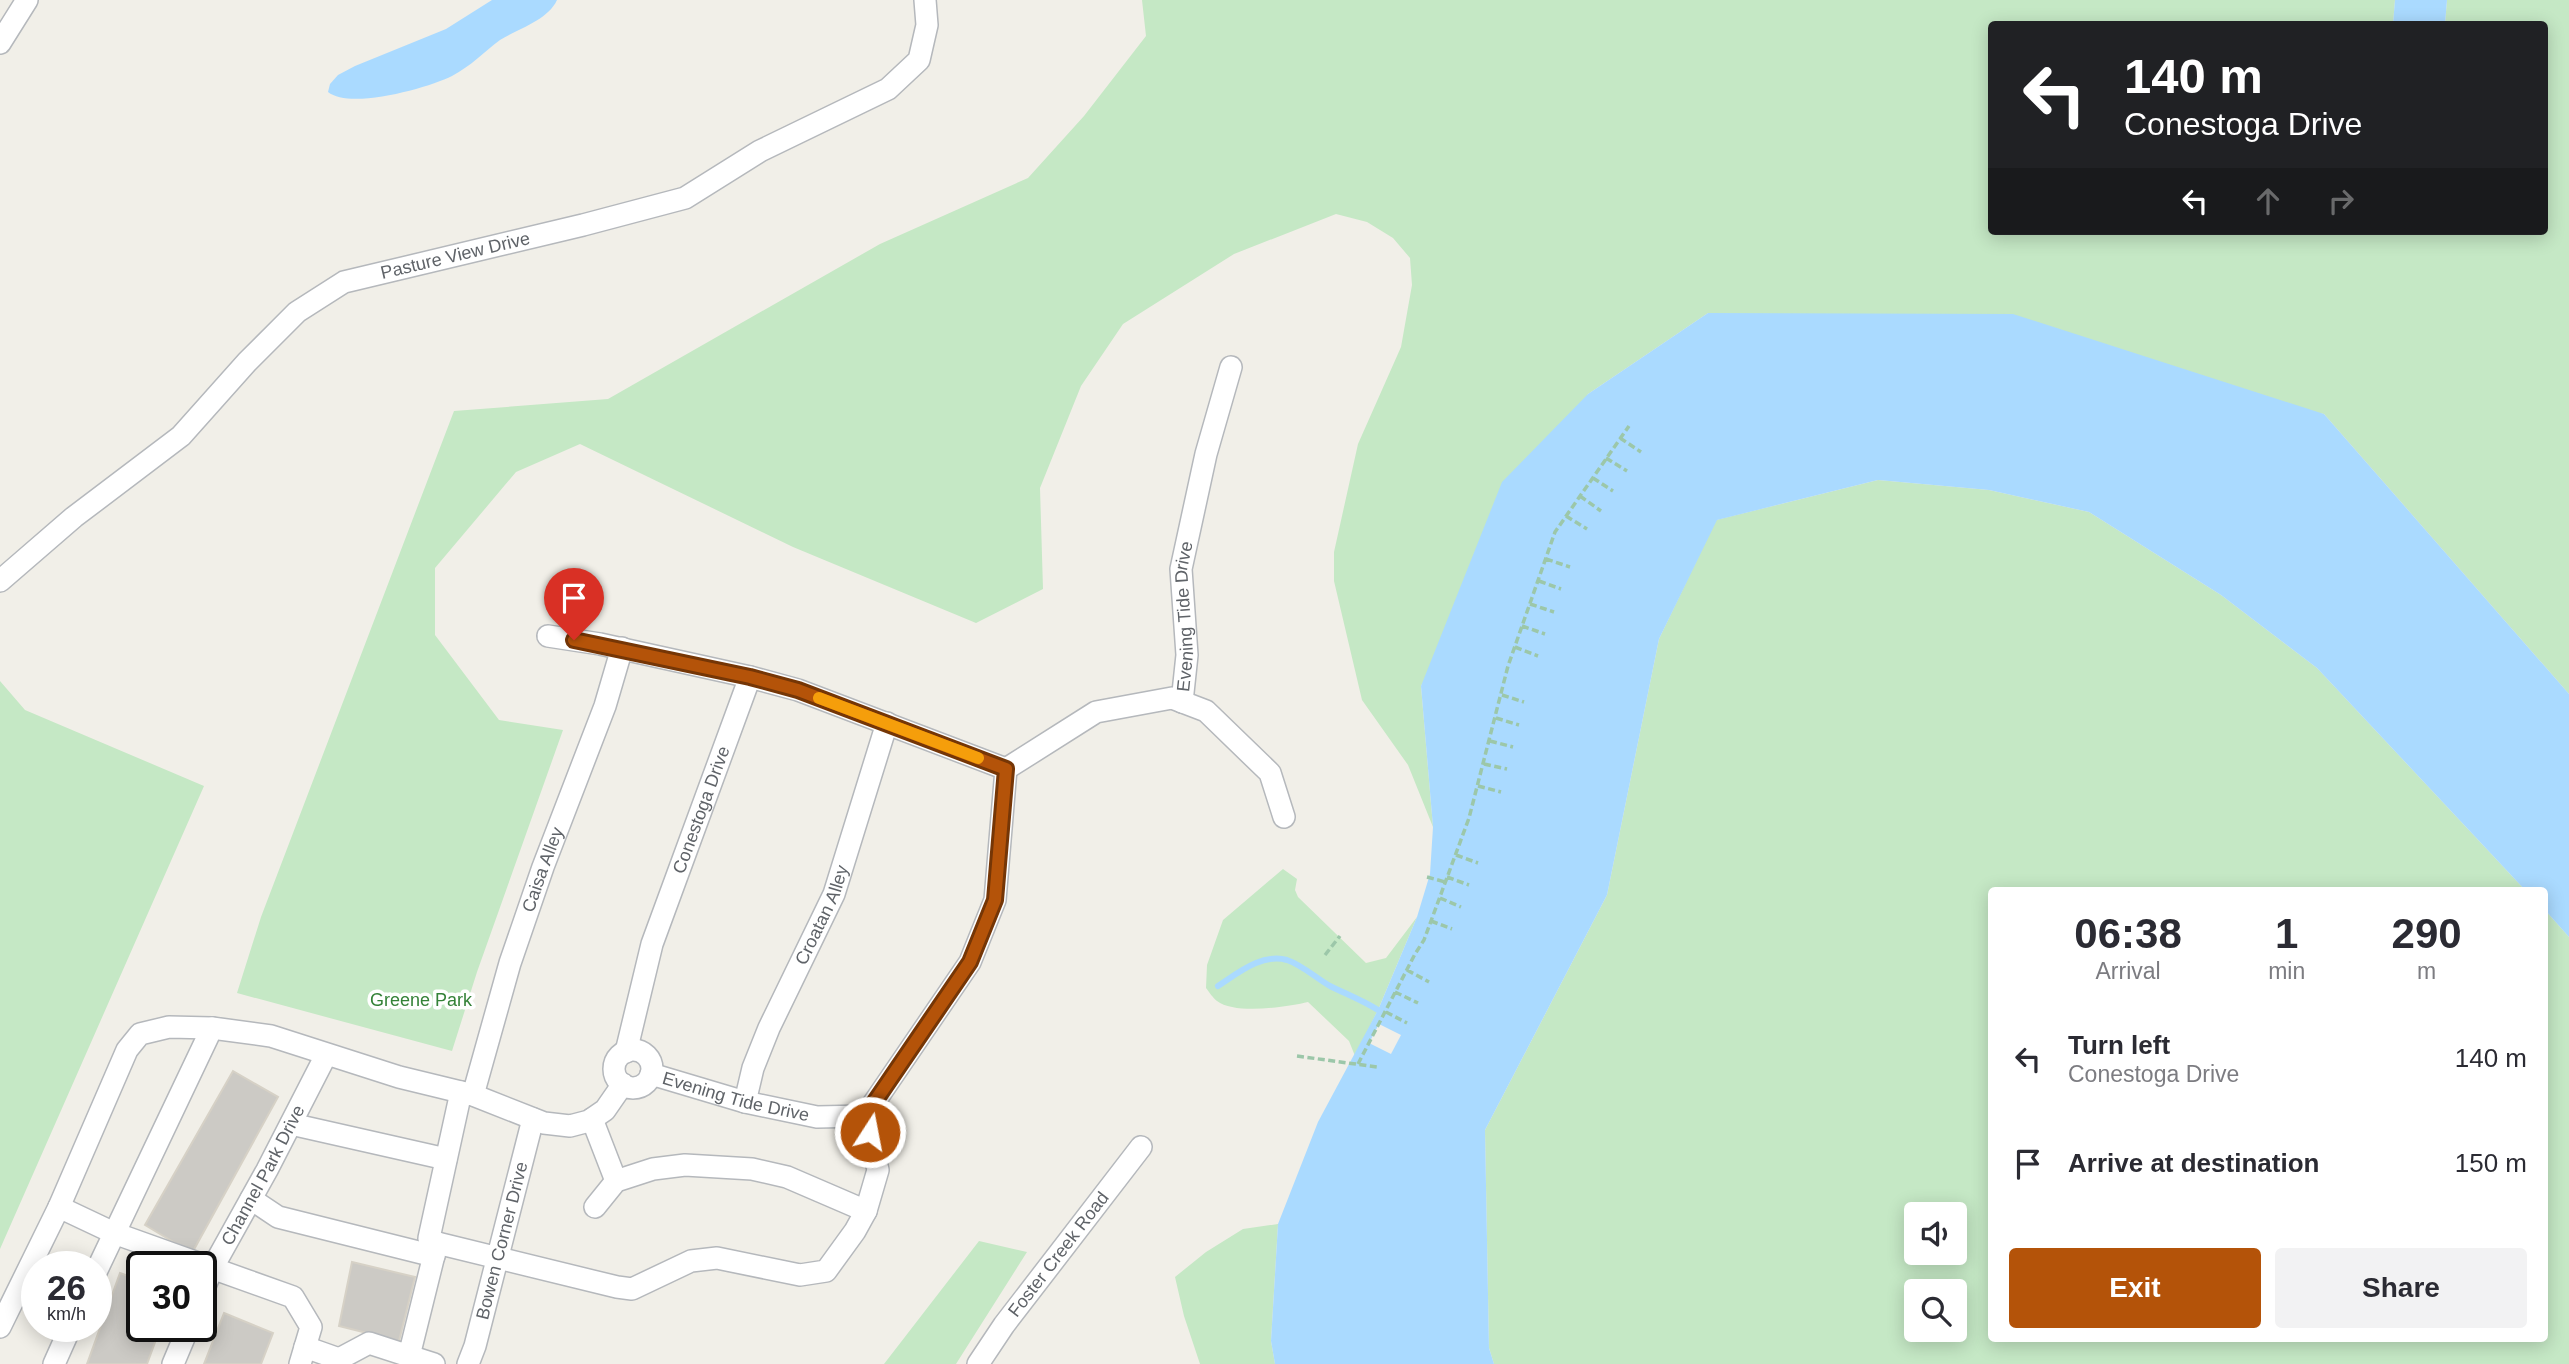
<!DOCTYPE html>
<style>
body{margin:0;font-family:Arial,sans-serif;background:#f2f2f3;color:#2b2b33;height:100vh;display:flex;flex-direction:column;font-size:26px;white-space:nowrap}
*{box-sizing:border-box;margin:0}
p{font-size:23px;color:#7c7c81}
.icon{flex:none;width:38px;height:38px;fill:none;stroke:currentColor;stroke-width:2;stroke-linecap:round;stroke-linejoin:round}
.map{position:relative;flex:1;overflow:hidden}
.panel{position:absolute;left:1988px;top:887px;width:560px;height:455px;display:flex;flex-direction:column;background:#fff;border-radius:7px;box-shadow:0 4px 18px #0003}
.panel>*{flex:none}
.banner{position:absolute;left:1988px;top:21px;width:560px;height:214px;border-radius:7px;box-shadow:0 4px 18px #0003;background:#202124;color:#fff;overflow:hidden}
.controls{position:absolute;left:1904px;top:1202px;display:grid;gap:14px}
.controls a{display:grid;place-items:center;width:63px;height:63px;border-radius:7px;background:#fff;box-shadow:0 4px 18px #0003;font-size:35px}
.speed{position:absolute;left:21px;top:1251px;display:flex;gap:14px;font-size:35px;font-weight:700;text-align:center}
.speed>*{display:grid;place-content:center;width:91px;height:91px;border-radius:50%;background:#fff;box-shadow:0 4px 18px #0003;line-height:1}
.speed small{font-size:18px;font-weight:400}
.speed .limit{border:4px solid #111;border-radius:10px;background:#fff;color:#111}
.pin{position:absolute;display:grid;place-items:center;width:60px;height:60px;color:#fff;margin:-72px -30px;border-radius:50% 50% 50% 0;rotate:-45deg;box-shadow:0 0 7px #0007}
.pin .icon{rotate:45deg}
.me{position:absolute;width:77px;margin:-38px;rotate:11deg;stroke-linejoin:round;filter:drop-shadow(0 0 5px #0008)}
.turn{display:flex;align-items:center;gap:24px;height:147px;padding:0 21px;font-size:32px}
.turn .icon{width:91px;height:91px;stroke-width:2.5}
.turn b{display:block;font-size:49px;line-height:60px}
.lanes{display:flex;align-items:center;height:66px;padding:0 21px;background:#0003;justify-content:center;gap:35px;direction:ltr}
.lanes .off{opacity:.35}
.eta{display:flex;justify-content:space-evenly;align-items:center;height:119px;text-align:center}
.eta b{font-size:42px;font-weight:600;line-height:49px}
.action{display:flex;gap:14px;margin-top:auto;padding:14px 21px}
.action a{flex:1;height:80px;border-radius:7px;background:#b45309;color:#fff;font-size:28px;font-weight:600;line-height:80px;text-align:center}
.action a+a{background:#f2f2f3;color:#2b2b33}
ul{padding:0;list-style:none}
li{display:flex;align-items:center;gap:21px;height:105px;padding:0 21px}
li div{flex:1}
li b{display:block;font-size:26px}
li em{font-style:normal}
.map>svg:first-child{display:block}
.green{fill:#c5e8c5;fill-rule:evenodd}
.water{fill:#aadaff}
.pier{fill:#f1efe8}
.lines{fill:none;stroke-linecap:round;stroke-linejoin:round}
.stream{stroke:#aadaff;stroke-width:6}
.building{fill:#cccac5;stroke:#d6d1c6;stroke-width:2}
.minor-casing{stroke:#b5b8bc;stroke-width:24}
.path{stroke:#9cc7a9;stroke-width:3.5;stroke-dasharray:7 3.5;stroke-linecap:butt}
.minor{stroke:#fff;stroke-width:21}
.route-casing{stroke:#753606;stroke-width:18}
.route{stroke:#b45309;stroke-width:12}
.slow{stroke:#f59e0b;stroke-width:12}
.labels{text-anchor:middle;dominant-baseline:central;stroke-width:7;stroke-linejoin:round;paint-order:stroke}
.street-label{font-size:18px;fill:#5f6368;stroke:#fff}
.park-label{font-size:18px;fill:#348238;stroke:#fff}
</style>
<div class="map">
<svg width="2569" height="1364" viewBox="0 0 2569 1364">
<rect width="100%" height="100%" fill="#f1efe8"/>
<path class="green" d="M 1142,0 L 2395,0 L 2393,24 L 1992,24 L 1992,231 L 2544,231 L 2544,24 L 2445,24 L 2447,0 L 2569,0 L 2569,694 L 2324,414 L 1708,313 L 1588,394 L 1421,686 L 1433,827 L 1408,765 L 1362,700 L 1334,581 L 1334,552 L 1358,444 L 1401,347 L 1412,285 L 1410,258 L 1393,238 L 1367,222 L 1336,214 L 1234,254 L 1123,324 L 1081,386 L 1040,488 L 1043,589 L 976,623 L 793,547 L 580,444 L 516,472 L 435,568 L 435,635 L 499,720 L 563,730 L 477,972 L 452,1051 L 237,993 L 261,917 L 454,411 L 608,399 L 880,244 L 1028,178 L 1084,116 L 1146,36 Z
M 1878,480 L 1989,490 L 2089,512 L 2221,595 L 2317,668 L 2526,891 L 1992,891 L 1992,1339 L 2544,1339 L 2545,910 L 2569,937 L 2569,1364 L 1494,1364 L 1489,1348 L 1485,1130 L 1607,895 L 1659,639 L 1716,520 ZM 1916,1214 L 1955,1214 L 1955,1253 L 1916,1253 ZM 1916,1292 L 1955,1292 L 1955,1330 L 1916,1330 Z
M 0,681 L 25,710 L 204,786 L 0,1249 Z
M 1283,869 L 1297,879 L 1295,890 L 1298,897 L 1366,963 L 1386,958 L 1417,917 L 1378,1010 L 1355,1056 L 1349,1041 L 1308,1002 C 1287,1007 1235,1015 1217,1001 C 1213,998 1209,992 1206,988 L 1207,965 L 1223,920 Z
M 1278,1224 L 1271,1341 L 1275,1364 L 1200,1364 L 1184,1316 L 1175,1277 L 1206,1252 L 1243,1229 Z
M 979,1241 L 1027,1252 L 956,1364 L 884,1364 Z"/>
<path class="water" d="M 492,0 L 557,0 C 548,20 518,29 500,40 C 484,52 471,66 452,76 C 428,88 350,110 328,92 L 330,84 L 338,75 L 355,66 L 446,29 Z
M 2395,0 L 2447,0 L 2445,24 L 2393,24 Z
M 1708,313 L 2013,314 L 2324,414 L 2569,694 L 2569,937 L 2545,910 L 2544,891 L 2526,891 L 2317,668 L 2221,595 L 2089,512 L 1989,490 L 1878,480 L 1717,520 L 1659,639 L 1607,895 L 1485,1130 L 1489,1348 L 1494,1364 L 1275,1364 L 1271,1341 L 1278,1224 L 1318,1122 L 1378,1010 L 1417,917 L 1430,874 L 1433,827 L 1421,686 L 1502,482 L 1588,394 Z"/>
<path class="pier" d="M 1379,1024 L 1401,1035 L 1391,1054 L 1369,1043 Z"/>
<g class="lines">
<path class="stream" d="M 1218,986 C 1238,973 1262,953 1287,960 C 1302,965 1316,978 1330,986 C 1346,994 1362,1000 1378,1010"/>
</g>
<path class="building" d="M 233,1071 L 278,1097 L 192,1253 L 145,1225 Z
M 352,1262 L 415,1277 L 399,1341 L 339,1326 Z
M 120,1273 L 142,1281 L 142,1326 L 161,1326 L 147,1364 L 87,1364 Z
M 224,1313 L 273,1333 L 261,1364 L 204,1364 Z"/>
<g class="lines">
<defs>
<g id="minor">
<path d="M 0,43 L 27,0"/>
<path id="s1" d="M 0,581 L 74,517 L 181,436 L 247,362 L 297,312 L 344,282 L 583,225 L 685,198 L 760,151 L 888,89 L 919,60 L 927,25 L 925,0"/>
<path d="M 548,636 L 600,644 L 750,677"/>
<path id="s2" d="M 1182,702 L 1187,655 L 1181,569 L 1206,454 L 1231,367"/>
<path d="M 1006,769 L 1096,712 L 1172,698 L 1206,711 L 1270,773 L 1284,817"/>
<circle cx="633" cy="1069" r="19"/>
<path id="s3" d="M 626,1052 L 652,944 L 750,677 L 798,690 L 1006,769"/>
<path id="s4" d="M 651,1074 L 745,1102 L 817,1117 L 865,1116 L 970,962 L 995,900 L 1006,769"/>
<path id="s5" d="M 473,1095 L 510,963 L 543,867 L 605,706 L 622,648"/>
<path id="s6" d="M 745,1102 L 753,1068 L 769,1028 L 834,894 L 887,723"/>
<path d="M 592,1119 L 616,1181"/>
<path d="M 291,1124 L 446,1159"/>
<path d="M 251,1199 L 278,1217 L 434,1256"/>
<path d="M 59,1207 L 127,1050 L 140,1034 L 169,1027 L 212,1028"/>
<path d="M 595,1207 L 616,1181 L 653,1169 L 685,1165 L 752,1169 L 787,1177 L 866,1211"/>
<path d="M 437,1243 L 429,1238 L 461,1092"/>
<path d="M 96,1272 L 212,1028 L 271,1036 L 399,1077 L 473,1095 L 544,1123 L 570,1126 L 589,1121 L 605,1110 L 623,1084"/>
<path id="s7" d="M 201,1296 L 213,1267 L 267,1170 L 326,1055"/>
<path d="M 0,1327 L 59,1207 L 114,1233 L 293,1297 L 311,1327 L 300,1364"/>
<path d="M 305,1347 L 339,1359 L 369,1343 L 409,1356 L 437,1243 L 617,1287 L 632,1289 L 691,1261 L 717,1258 L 800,1275 L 826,1271 L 855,1231 L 866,1211 L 878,1170 L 865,1116"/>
<path d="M 409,1356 L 434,1364"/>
<path d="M 54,1364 L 71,1326"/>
<path d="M 173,1364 L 189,1326"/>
<path id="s8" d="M 468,1364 L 475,1346 L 533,1119"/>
<path id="s9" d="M 978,1364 L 1004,1325 L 1141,1147"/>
</g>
</defs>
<use href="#minor" class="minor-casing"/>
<path class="path" d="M 1620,438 L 1641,452
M 1606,458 L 1627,471
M 1593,478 L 1613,491
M 1580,496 L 1601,511
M 1566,516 L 1587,529
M 1546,559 L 1570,567
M 1539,581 L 1561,589
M 1530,604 L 1554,612
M 1522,626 L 1545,634
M 1515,647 L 1538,656
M 1502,695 L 1524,702
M 1496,718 L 1519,725
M 1490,741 L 1513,747
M 1484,764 L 1507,769
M 1478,786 L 1501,792
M 1456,855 L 1478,863
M 1427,877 L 1445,882
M 1447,877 L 1469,885
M 1440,898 L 1461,907
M 1431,921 L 1452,929
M 1325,955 L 1340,936
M 1407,970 L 1429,982
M 1395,992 L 1418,1003
M 1386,1012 L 1407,1023
M 1297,1056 L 1377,1067
M 1358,1064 L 1415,954 L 1424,940 L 1469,818 L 1508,666 L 1555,532 L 1629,426"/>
<use href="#minor" class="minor"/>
</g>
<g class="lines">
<defs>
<path id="route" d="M 574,640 L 750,677 L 798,690 L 1006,769 L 995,900 L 970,962 L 865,1116 L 870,1132"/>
</defs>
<use href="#route" class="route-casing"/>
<use href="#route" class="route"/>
<path class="slow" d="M 819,698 L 978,758"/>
</g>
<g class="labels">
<g class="street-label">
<text stroke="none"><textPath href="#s1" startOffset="572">Pasture View Drive</textPath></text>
<text stroke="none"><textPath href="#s2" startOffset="86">Evening Tide Drive</textPath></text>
<text stroke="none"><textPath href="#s3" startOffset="254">Conestoga Drive</textPath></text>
<text stroke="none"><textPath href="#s5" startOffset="236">Caisa Alley</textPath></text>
<text stroke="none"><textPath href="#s6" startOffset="203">Croatan Alley</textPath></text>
<text stroke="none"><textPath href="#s4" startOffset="88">Evening Tide Drive</textPath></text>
<text stroke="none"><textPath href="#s7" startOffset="136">Channel Park Drive</textPath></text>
<text stroke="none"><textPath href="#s8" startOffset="128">Bowen Corner Drive</textPath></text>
<text stroke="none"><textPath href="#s9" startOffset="136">Foster Creek Road</textPath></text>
</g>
<g class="park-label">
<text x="421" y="1000">Greene Park</text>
</g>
</g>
</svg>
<div class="controls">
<a><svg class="icon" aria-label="sound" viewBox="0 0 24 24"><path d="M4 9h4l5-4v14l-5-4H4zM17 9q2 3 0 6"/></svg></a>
<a><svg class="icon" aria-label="search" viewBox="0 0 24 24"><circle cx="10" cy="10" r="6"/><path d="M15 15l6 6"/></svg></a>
</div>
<div class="speed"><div>26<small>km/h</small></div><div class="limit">30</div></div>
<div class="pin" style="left:574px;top:640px;background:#d93025"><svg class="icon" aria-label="arrive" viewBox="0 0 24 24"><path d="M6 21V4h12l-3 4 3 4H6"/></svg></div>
<svg class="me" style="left:870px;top:1132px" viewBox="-20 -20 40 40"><circle r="17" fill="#b45309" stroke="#fff" stroke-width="3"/><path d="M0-11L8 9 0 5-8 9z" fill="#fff"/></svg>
<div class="banner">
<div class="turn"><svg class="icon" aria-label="left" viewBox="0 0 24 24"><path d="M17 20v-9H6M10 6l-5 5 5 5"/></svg><div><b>140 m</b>Conestoga Drive</div></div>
<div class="lanes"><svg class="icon" aria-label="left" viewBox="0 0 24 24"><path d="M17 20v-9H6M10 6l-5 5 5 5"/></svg><svg class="icon off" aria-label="ahead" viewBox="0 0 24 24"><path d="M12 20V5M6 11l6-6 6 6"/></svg><svg class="icon off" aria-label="right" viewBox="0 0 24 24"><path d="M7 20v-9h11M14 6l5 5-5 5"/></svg></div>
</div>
<section class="panel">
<div class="eta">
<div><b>06:38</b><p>Arrival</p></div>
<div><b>1</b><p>min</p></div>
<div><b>290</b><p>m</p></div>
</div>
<ul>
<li><svg class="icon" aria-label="left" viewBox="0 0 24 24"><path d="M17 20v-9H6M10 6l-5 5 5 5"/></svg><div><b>Turn left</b><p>Conestoga Drive</p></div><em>140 m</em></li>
<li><svg class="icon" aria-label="arrive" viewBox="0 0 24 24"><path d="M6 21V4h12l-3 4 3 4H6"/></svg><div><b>Arrive at destination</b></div><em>150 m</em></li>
</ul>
<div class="action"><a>Exit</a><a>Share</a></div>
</section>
</div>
